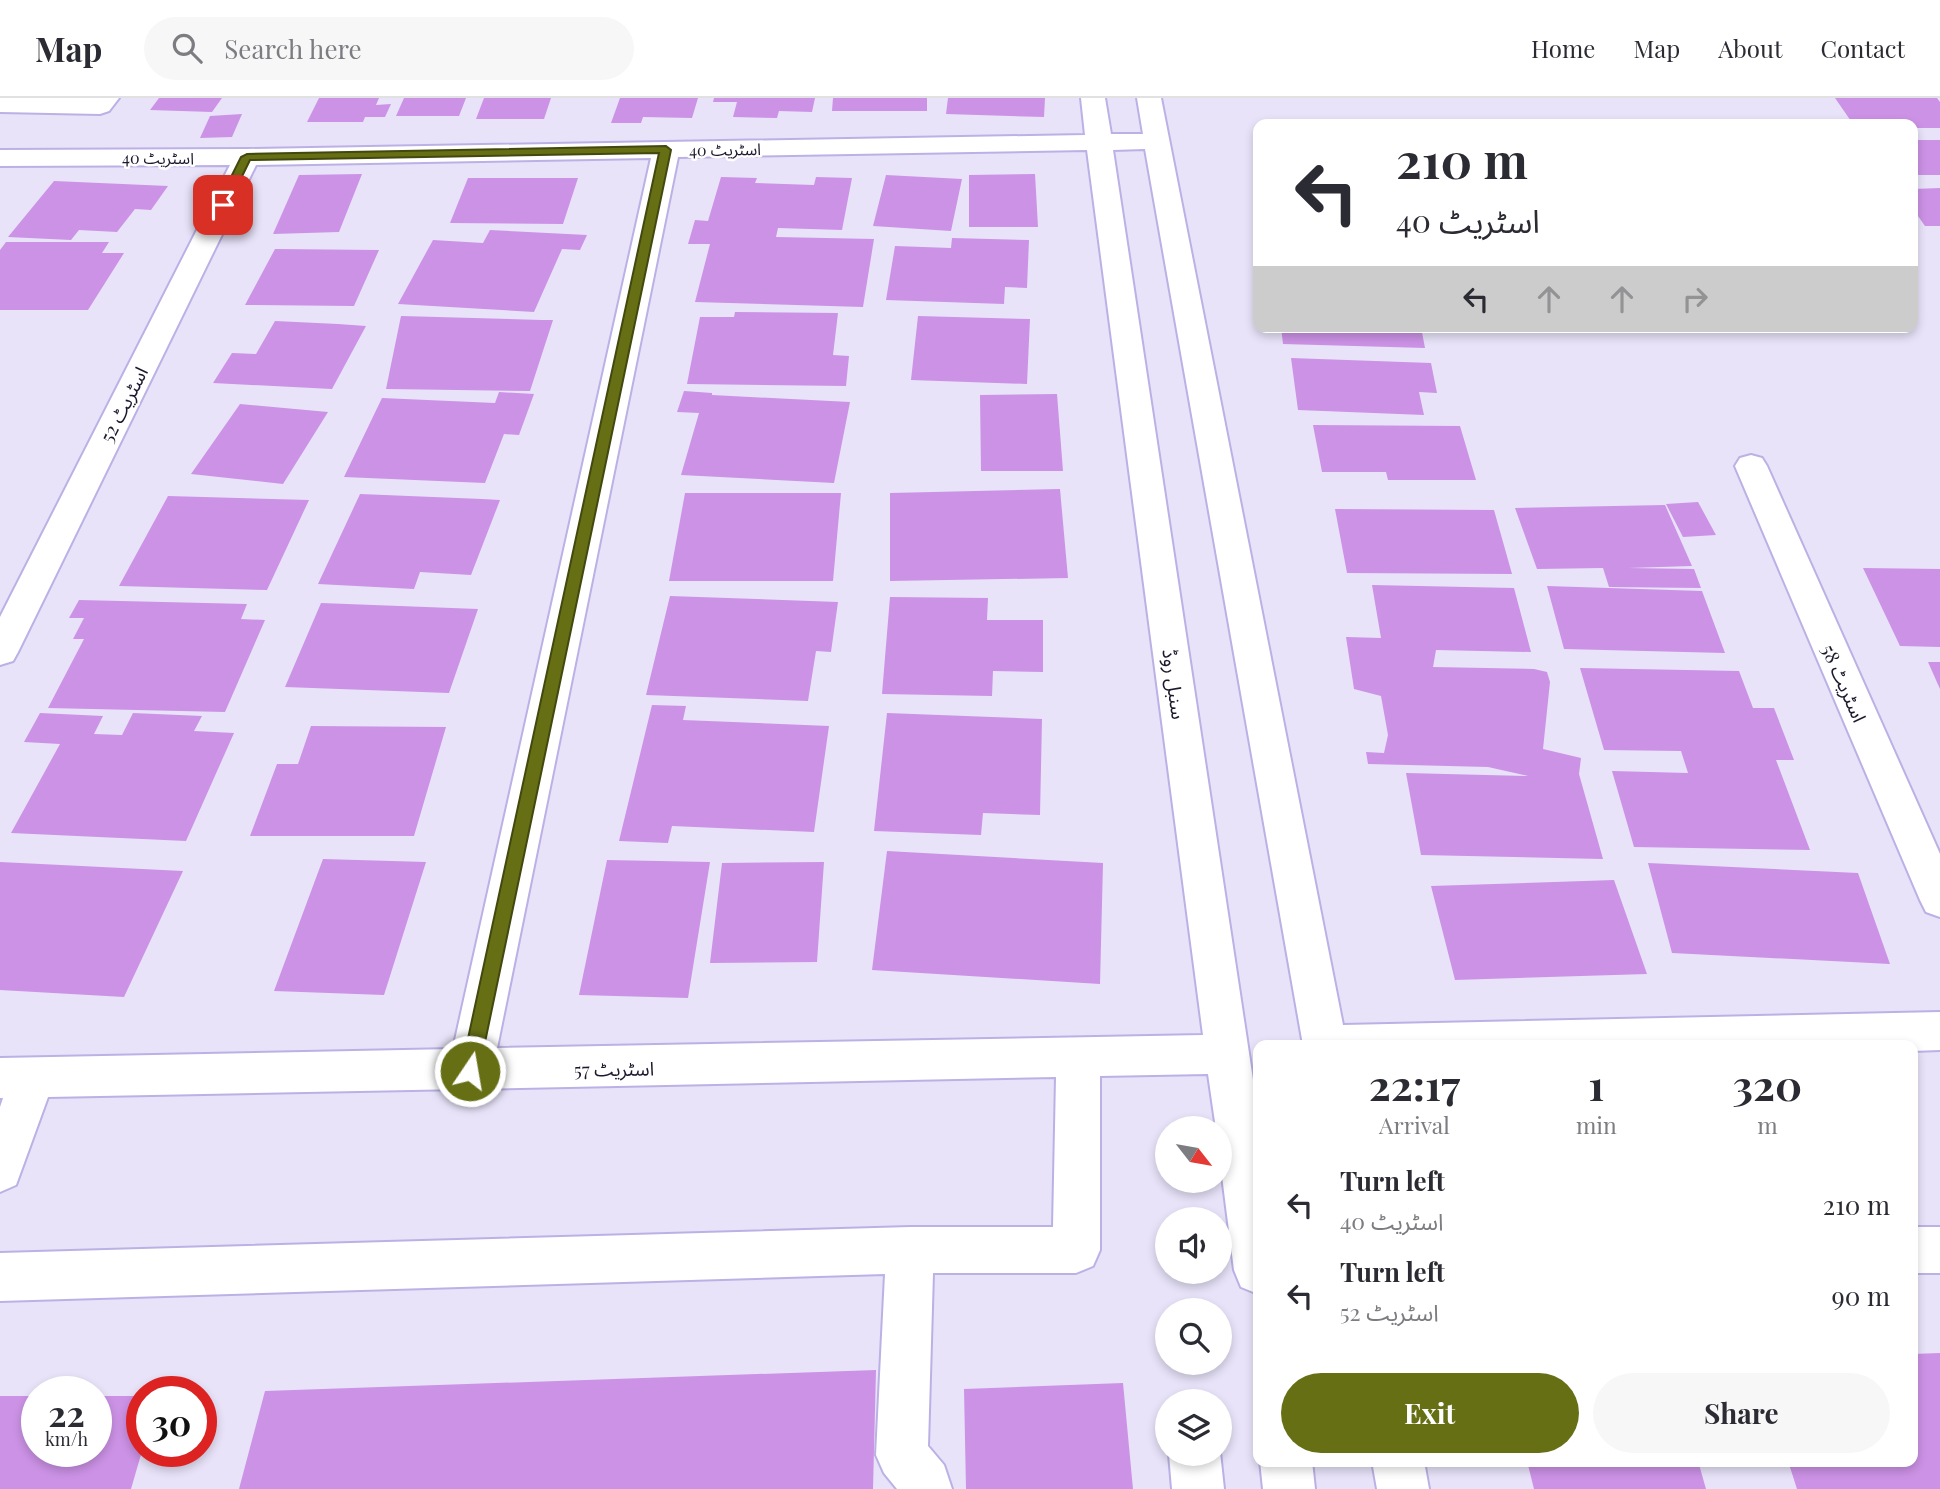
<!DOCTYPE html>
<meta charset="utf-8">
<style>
body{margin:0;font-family:"Playfair Display","Noto Sans Arabic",serif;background:#f7f7f7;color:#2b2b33;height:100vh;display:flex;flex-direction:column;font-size:26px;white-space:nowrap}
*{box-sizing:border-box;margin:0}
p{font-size:23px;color:#7c7c81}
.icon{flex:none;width:38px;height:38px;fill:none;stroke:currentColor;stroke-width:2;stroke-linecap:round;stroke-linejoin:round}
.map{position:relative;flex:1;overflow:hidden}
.drawer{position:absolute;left:1253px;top:942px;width:665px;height:427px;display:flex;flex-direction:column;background:#fff;border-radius:14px;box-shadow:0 4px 10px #0003}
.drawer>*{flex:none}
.hud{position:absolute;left:1253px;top:21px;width:665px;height:214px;border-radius:14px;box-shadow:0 4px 10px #0003;background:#fff;color:#2b2b33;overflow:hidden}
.needle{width:46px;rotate:121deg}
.controls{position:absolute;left:1155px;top:1018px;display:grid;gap:14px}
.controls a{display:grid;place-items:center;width:77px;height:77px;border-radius:50%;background:#fff;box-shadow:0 4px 10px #0003;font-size:35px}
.speed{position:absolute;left:21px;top:1278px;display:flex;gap:14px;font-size:35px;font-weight:700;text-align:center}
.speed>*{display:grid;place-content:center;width:91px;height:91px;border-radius:50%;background:#fff;box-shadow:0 4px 10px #0003;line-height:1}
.speed small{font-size:18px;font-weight:400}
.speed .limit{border:10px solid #d22;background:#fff;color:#111}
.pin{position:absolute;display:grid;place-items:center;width:60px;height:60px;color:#fff;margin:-30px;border-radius:14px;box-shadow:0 4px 10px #0006}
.me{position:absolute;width:77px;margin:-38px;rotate:12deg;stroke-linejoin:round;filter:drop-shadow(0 0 5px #0008)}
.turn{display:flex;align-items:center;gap:24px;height:147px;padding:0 28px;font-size:32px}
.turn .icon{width:91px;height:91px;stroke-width:2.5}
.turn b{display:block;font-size:49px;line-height:60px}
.lanes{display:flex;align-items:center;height:66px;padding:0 28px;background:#0003;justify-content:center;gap:35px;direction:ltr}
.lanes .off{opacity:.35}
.eta{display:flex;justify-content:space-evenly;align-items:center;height:119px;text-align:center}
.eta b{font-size:42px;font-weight:700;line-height:49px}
.cta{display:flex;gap:14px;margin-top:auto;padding:14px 28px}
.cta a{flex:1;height:80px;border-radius:42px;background:#676f15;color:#fff;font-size:28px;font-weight:700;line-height:80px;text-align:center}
.cta a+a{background:#f7f7f7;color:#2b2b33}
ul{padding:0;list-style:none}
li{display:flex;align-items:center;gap:21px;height:91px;padding:0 28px}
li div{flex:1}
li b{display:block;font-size:26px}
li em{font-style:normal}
header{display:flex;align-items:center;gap:42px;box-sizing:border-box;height:98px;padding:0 35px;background:#fff;border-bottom:2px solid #e1e1e2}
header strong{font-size:33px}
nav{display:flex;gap:38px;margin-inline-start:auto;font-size:24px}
.search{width:490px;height:63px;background:#f7f7f7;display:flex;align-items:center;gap:18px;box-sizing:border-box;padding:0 24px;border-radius:38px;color:#7c7c81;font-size:26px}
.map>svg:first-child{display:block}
.building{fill:#cc92e6}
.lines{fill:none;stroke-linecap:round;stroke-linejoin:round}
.minor-casing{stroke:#bcb1e5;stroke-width:4}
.minor{fill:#fff;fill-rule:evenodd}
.route{fill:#676f15;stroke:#43480e;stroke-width:2}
.labels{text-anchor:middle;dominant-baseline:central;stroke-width:5;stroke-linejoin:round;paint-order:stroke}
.far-street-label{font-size:16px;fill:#1d182c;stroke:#fff}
.street-label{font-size:19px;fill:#1d182c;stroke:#fff}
</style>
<header>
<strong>Map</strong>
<div class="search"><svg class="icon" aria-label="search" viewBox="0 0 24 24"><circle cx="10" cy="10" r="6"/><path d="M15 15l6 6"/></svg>Search here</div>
<nav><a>Home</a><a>Map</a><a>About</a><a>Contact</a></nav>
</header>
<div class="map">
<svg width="1940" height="1391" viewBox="0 0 1940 1391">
<rect width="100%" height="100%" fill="#e8e3f9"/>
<path class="building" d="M 159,0 L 222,0 L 212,14 L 150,12 Z
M 319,0 L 379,0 L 376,7 L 391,6 L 385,19 L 365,19 L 363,24 L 307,24 Z
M 404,0 L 466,0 L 459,18 L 396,18 Z
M 484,0 L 551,0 L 544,21 L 476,21 Z
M 620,0 L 698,0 L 692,20 L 643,19 L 641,25 L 611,25 Z
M 714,0 L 815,0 L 812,14 L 779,13 L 777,20 L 733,19 L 737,4 L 713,4 Z
M 833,0 L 927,0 L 927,13 L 832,13 Z
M 948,0 L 1045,0 L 1044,19 L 946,16 Z
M 1835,0 L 1937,0 L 1940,4 L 1940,30 L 1913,30 L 1913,26 L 1853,26 Z
M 242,16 L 232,39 L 200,40 L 210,18 Z
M 1913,42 L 1940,42 L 1940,77 L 1913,77 Z
M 362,76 L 339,134 L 273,136 L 299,77 Z
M 1035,76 L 1038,129 L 969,129 L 969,77 Z
M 886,77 L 962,81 L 951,133 L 873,128 Z
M 721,79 L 757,80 L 755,85 L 814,87 L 816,79 L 852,80 L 842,132 L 778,130 L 776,139 L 874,141 L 863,209 L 695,204 L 710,146 L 688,146 L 695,122 L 708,123 Z
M 468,80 L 578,80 L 563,126 L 450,125 Z
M 54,83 L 168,88 L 151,112 L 135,111 L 117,134 L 79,132 L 71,142 L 8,139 Z
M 1940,90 L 1940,128 L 1925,128 L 1913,111 L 1913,91 Z
M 490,132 L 587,137 L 580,152 L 562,151 L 534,214 L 398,206 L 433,142 L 483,145 Z
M 952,140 L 1029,142 L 1027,190 L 1005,189 L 1004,206 L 886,202 L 895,148 L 951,150 Z
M 6,144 L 109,144 L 102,155 L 124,155 L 88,212 L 0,212 L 0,152 Z
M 275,151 L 379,152 L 354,208 L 245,207 Z
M 735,214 L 838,215 L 833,257 L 849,258 L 846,288 L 687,286 L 700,219 L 734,219 Z
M 401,218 L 542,222 L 553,222 L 530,293 L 386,291 Z
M 918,218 L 1030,221 L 1027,286 L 911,282 Z
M 275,223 L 338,226 L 366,228 L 332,291 L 213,285 L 232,255 L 256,256 Z
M 1281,229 L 1421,229 L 1425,250 L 1283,246 Z
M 1291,260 L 1431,265 L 1437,295 L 1419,294 L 1424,317 L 1298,312 Z
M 684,293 L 712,295 L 712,297 L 850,304 L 834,385 L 681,377 L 699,315 L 677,314 Z
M 499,294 L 534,296 L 519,337 L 504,336 L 485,385 L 344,379 L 382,300 L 495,305 Z
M 1057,296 L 1063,373 L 981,373 L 980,297 Z
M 240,306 L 328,314 L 283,386 L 191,376 Z
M 1313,327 L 1460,328 L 1476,382 L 1388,382 L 1386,374 L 1322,374 Z
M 1060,391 L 1068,480 L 890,483 L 890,395 Z
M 685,395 L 841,395 L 833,483 L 669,483 Z
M 360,396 L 482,401 L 500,402 L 471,477 L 420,474 L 414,491 L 318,486 Z
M 168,398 L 309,402 L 267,492 L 119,488 Z
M 1698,404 L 1716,437 L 1683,439 L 1666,406 Z
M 1665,407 L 1692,468 L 1628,470 L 1694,471 L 1701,490 L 1609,489 L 1603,470 L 1537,471 L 1515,410 Z
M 1335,411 L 1494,412 L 1512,476 L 1347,475 Z
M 1863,470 L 1940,471 L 1940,549 L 1900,548 Z
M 1372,487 L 1514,490 L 1531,554 L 1436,552 L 1433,569 L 1534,571 L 1547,574 L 1550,584 L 1543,651 L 1581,660 L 1579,676 L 1603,761 L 1421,757 L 1406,675 L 1528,678 L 1488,669 L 1368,666 L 1366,654 L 1384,655 L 1388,637 L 1381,598 L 1354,591 L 1346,539 L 1381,540 Z
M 1547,488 L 1702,493 L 1725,555 L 1564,551 Z
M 670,498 L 838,504 L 831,554 L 816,553 L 808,603 L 646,597 Z
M 890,499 L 988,500 L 987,522 L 1043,522 L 1043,574 L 993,573 L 992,598 L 882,596 Z
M 79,502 L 247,506 L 241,521 L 265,522 L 225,614 L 48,610 L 84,541 L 73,541 L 84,520 L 69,520 Z
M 321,505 L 478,511 L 449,595 L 285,589 Z
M 1928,564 L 1940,564 L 1940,591 Z
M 1580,570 L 1739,573 L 1753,610 L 1774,610 L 1794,662 L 1776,662 L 1810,752 L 1634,749 L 1612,673 L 1688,675 L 1681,653 L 1604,652 Z
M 652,607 L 686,608 L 683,622 L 829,628 L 814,734 L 672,728 L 668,745 L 619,743 Z
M 40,615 L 103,618 L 94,636 L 122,637 L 133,615 L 202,618 L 194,633 L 234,635 L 186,743 L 11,735 L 60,646 L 24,644 Z
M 887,615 L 1042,621 L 1040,717 L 983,715 L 981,737 L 874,733 Z
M 311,628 L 446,629 L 414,738 L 250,738 L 277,666 L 298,666 Z
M 887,753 L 1103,765 L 1100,886 L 872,872 Z
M 323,761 L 426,764 L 384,897 L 274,893 Z
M 607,762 L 710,764 L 688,900 L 579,897 Z
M 0,764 L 183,773 L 124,899 L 0,892 Z
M 824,764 L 817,864 L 710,865 L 722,765 Z
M 1648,765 L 1858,775 L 1890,866 L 1672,855 Z
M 1614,782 L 1647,876 L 1455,882 L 1431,788 Z
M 1940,1255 L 1940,1391 L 1797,1391 L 1788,1363 L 1913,1363 L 1913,1256 Z
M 876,1272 L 873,1391 L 239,1391 L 265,1293 Z
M 1123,1285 L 1133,1391 L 966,1391 L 964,1291 Z
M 0,1298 L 37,1298 L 37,1353 L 96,1353 L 96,1298 L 142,1298 L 142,1353 L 131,1391 L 0,1391 Z
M 1527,1363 L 1698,1363 L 1706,1391 L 1534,1391 Z"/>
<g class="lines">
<defs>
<path id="minor" d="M 0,0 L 119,0 L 109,13 L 100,16 L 0,14 Z
M 1081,0 L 1105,0 L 1111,36 L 1143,36 L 1137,0 L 1161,0 L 1343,927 L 1940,914 L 1940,952 L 1913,953 L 1913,947 L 1303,947 L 1145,51 L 1113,52 L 1258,1015 L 1258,1196 L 1241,1189 L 1234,1172 L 1220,1062 L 1220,1031 L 1216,1031 L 1208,976 L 1100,978 L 1100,1152 L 1093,1168 L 1076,1175 L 933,1175 L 928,1348 L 944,1367 L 952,1391 L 897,1391 L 884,1375 L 876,1357 L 885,1176 L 0,1203 L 0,1155 L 910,1129 L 1053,1129 L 1056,979 L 476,991 L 470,993 L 464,991 L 48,999 L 16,1087 L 0,1094 L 0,1009 L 3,1000 L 0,1000 L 0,960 L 453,951 L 651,60 L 256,67 L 18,554 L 13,563 L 0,567 L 0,519 L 230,67 L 0,68 L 0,52 L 247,51 L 1085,37 ZM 1087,52 L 1203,937 L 497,950 L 678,59 Z
M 1751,357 L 1762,360 L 1767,368 L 1940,756 L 1940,819 L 1926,814 L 1920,802 L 1735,368 L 1740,360 Z
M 1913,1129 L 1940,1129 L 1940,1175 L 1913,1175 Z
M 1220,1354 L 1224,1391 L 1172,1391 L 1169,1356 L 1220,1356 Z
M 1260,1363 L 1312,1363 L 1315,1391 L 1263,1391 Z
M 1372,1363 L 1424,1363 L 1429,1391 L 1377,1391 Z"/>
</defs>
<use href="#minor" class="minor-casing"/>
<use href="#minor" class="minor"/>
</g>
<path class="route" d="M 666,48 L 671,52 L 479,973 L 476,979 L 470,981 L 464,979 L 461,973 L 659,55 L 250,62 L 227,109 L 217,107 L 241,59 L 247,56 Z"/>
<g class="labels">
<g class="far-street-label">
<text transform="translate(725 51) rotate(-1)">اسٹریٹ 40</text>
<text x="158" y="59">اسٹریٹ 40</text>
</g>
<g class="street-label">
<text transform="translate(123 306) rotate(-63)">اسٹریٹ 52</text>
<text transform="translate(1845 585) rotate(66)">اسٹریٹ 58</text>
<text transform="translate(1175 586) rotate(82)">سنبل روڈ</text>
<text transform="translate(614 970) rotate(-1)">اسٹریٹ 57</text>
</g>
</g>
</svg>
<div class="controls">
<a><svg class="needle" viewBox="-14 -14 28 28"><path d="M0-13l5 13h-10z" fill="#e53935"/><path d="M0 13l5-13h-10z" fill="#7c7c81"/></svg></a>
<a><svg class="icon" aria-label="sound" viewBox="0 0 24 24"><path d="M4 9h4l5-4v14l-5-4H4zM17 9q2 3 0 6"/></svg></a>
<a><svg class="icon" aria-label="search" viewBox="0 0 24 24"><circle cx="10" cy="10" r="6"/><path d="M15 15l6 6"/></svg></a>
<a><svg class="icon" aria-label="layers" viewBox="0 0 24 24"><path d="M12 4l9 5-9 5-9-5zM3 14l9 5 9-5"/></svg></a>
</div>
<div class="speed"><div>22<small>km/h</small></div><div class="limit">30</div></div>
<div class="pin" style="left:223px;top:107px;background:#d93025"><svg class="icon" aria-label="arrive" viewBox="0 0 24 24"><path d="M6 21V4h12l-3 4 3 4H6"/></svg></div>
<svg class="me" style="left:470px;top:973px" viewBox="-20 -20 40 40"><circle r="17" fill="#676f15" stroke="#fff" stroke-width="3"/><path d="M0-11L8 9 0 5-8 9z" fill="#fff"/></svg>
<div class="hud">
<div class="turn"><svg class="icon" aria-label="left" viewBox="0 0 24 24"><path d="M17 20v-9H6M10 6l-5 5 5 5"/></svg><div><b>210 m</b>اسٹریٹ 40</div></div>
<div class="lanes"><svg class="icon" aria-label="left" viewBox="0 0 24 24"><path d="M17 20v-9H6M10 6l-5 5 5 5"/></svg><svg class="icon off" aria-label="ahead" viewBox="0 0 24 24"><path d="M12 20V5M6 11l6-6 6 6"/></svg><svg class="icon off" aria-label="ahead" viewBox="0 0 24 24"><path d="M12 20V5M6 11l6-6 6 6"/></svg><svg class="icon off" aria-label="right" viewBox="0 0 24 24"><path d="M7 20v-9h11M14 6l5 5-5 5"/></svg></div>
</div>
<section class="drawer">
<div class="eta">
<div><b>22:17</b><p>Arrival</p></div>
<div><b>1</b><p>min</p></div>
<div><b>320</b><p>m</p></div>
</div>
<ul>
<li><svg class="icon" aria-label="left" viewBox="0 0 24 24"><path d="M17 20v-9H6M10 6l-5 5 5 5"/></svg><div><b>Turn left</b><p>اسٹریٹ 40</p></div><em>210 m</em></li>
<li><svg class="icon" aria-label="left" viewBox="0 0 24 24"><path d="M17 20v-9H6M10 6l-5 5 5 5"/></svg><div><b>Turn left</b><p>اسٹریٹ 52</p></div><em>90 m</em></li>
</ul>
<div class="cta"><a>Exit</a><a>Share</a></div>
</section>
</div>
